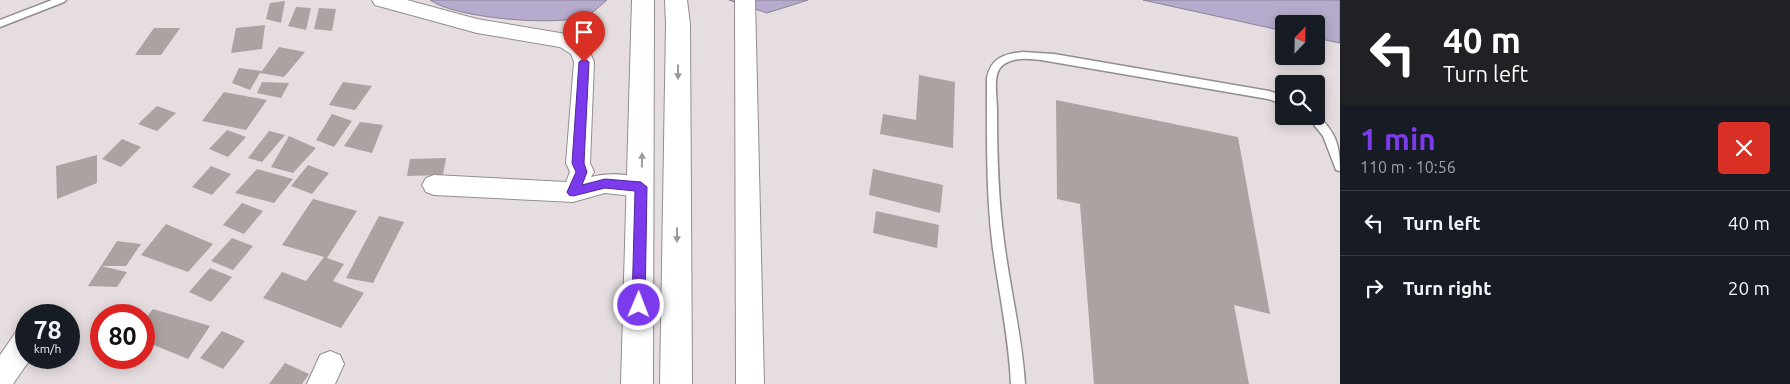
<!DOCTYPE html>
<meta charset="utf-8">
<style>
body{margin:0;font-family:Ubuntu,sans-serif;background:#20242c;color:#f1f3f6;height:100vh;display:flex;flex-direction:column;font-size:19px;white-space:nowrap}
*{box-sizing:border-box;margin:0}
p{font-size:16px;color:#9ea1a6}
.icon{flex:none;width:28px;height:28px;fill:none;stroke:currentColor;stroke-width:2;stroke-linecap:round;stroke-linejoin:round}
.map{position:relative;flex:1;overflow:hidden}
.panel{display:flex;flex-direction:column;background:#171b24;width:450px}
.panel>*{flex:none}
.banner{background:#202124;color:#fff;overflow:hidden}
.needle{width:32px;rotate:22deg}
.controls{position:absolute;left:1275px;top:15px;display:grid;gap:10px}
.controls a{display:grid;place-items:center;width:50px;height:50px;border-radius:5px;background:#171b24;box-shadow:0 2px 12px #0003;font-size:25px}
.speed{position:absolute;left:15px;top:304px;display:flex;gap:10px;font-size:25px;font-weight:700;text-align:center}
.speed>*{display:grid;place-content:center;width:65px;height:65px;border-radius:50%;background:#171b24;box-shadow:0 2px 12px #0003;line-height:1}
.speed small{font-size:12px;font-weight:400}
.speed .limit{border:8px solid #d22;background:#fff;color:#111}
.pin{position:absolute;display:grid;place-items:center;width:42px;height:42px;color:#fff;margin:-51px -21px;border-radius:50% 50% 50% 0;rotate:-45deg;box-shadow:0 0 5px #0007}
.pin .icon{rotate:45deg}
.me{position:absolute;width:55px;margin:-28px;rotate:1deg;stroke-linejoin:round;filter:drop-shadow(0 0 4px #0008)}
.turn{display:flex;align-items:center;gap:18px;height:105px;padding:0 20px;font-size:22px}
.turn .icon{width:65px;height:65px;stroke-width:2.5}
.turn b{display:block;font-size:35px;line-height:42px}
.round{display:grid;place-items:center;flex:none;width:52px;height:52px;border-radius:5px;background:#20242c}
.overview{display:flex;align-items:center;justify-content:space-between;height:85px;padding:0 20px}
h1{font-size:30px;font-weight:700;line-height:38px;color:#7c3aed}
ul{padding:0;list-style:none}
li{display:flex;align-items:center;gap:15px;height:65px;padding:0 20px;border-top:1px solid #363941}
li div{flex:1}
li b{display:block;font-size:19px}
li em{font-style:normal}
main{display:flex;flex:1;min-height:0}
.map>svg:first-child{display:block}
.water{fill:#b6abcc;stroke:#8a8299}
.building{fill:#aba3a2}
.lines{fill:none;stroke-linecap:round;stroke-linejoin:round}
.service-casing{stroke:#948d8f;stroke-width:3}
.minor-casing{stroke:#948d8f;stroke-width:2}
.trunk-casing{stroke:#948d8f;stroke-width:2}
.service{fill:#fff;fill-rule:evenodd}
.minor{fill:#fff;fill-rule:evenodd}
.trunk{fill:#fff;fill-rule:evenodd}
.oneway{fill:#9c9b9c}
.route{fill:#7c3aed;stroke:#51269a}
</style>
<main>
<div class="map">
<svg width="1340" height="384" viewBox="0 0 1340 384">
<rect width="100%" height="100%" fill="#e5dddf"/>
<path class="water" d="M 430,0 L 607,0 C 601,5 593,13 586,16 C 557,27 454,18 430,0 Z
M 729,0 L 808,0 L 767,13 Z
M 1143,0 L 1340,0 L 1340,43 L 1316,38 L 1316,24 L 1284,24 L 1284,31 Z"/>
<path class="building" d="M 285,1 L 281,23 L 266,19 L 270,3 Z
M 296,7 L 311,8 L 306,30 L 288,26 Z
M 319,8 L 336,9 L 332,31 L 314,29 Z
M 265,25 L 262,49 L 231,53 L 236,28 Z
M 154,28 L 180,28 L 161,55 L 135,55 Z
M 279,47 L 305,52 L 284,77 L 260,73 L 250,90 L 232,83 L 239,68 L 262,71 Z
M 919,75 L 955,82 L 953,148 L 880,134 L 883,114 L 916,120 Z
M 262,82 L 289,83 L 281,98 L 257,93 Z
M 343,82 L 372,86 L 355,110 L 329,105 Z
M 224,92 L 267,100 L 246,130 L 202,121 Z
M 1056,100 L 1238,137 L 1270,314 L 1234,305 L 1249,384 L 1094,384 L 1080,204 L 1057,199 Z
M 157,106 L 176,113 L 157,131 L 138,124 Z
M 332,114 L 352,121 L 334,147 L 316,140 Z
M 360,122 L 383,125 L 372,153 L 344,146 Z
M 227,130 L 246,137 L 228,157 L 209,149 Z
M 269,131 L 285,135 L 262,162 L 248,158 Z
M 289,136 L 316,148 L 293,173 L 271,167 Z
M 122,139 L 141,147 L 121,167 L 102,159 Z
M 97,155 L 97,183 L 57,199 L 56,166 Z
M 446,158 L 443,175 L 407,176 L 410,159 Z
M 308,165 L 329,173 L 312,194 L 291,186 Z
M 211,166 L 231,174 L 212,195 L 192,187 Z
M 257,169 L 293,179 L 274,203 L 235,193 Z
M 873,169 L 943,185 L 940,213 L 869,195 Z
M 313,199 L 357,211 L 327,258 L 344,264 L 333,281 L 364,293 L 341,328 L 263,298 L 282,272 L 306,281 L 324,257 L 282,245 Z
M 242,203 L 263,211 L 244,234 L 223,225 Z
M 876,211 L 939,225 L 937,248 L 873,233 Z
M 379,216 L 404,222 L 373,283 L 346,278 Z
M 166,224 L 213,244 L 188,272 L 141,255 Z
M 232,238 L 253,246 L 233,270 L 211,261 Z
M 117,241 L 141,244 L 126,266 L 101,266 L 127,272 L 117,287 L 88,286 Z
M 210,268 L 232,277 L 211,302 L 189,292 Z
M 153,309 L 210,326 L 188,359 L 144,341 L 144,320 Z
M 222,331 L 245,341 L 223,369 L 200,358 Z
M 285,363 L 309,374 L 302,384 L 269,384 Z"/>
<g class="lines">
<defs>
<path id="service" d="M 52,0 L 66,0 L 64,2 L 0,27 L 0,20 Z
M 1023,52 L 1054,54 L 1269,91 L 1284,96 L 1284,104 L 1268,99 L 1047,61 C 1033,59 1011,55 1000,68 C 993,77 997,98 997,109 C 997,153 998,197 1004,241 C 1010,289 1022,336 1025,384 L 1011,384 C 1009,336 998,289 992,241 C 986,187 987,132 987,78 C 991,58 1004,54 1023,52 Z
M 1316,114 C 1336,132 1340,145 1340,171 L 1336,170 L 1335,167 L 1323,136 L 1307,116 L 1316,116 Z"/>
<path id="minor" d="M 372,0 L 407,0 L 477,19 L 566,34 L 587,45 L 594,62 L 590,163 L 594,172 L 591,177 C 610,172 631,174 649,180 L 653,187 L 649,194 L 641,197 L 605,193 L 573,202 L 434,195 L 426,192 L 422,185 L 426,178 L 434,175 L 566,182 L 570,172 L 566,163 L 574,62 L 571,54 L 560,47 L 477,33 L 375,5 Z
M 735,0 L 755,0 L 764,384 L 736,384 Z
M 26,328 L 26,358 L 31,358 L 13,384 L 0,384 L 0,355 L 16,332 Z
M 330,351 L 340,355 L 344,364 L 335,384 L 307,384 L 320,355 Z"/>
<path id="trunk" d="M 632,0 L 654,0 L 653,384 L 621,384 Z
M 665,0 L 687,0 L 690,24 L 692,384 L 660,384 L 666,24 Z"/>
</defs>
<use href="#service" class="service-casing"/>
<use href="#minor" class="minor-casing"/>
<use href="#trunk" class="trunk-casing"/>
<use href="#service" class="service"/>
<use href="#minor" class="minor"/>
<use href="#trunk" class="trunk"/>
</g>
<defs><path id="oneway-solid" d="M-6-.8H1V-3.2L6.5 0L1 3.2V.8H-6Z" transform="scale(1.25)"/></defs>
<g class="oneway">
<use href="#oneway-solid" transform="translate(678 72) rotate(90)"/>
<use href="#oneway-solid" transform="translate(642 160) rotate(-89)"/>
<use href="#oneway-solid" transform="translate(677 235) rotate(90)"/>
</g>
<path class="route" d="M 584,58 L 589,62 L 584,163 L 587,172 L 582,185 L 605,179 L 641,182 L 647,187 L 645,305 L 643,309 L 639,311 L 634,309 L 632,305 L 635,191 L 605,188 L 573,196 L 569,195 L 567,192 L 576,172 L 572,163 L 579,62 Z"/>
</svg>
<div class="controls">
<a><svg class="needle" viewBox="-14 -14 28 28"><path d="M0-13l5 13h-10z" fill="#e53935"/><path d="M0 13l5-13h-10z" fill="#9ea1a6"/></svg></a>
<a><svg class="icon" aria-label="search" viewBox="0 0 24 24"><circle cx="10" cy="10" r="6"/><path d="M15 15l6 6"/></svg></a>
</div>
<div class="speed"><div>78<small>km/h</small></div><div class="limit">80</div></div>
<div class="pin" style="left:584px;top:62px;background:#d93025"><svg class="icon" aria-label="arrive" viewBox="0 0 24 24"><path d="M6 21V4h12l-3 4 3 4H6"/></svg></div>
<svg class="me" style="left:639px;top:305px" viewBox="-20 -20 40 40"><circle r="17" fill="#7c3aed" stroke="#fff" stroke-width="3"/><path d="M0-11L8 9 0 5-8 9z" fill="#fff"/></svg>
</div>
<section class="panel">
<div class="banner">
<div class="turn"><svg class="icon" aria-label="left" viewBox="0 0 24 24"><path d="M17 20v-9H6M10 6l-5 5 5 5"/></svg><div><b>40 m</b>Turn left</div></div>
</div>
<div class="overview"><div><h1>1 min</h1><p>110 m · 10:56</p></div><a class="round" style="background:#d93025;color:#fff"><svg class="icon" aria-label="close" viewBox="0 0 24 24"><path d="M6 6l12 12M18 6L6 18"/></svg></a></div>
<ul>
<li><svg class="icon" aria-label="left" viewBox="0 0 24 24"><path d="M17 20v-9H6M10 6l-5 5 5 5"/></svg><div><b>Turn left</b></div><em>40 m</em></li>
<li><svg class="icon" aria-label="right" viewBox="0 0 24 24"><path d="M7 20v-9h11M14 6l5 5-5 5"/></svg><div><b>Turn right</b></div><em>20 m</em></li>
</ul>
</section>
</main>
